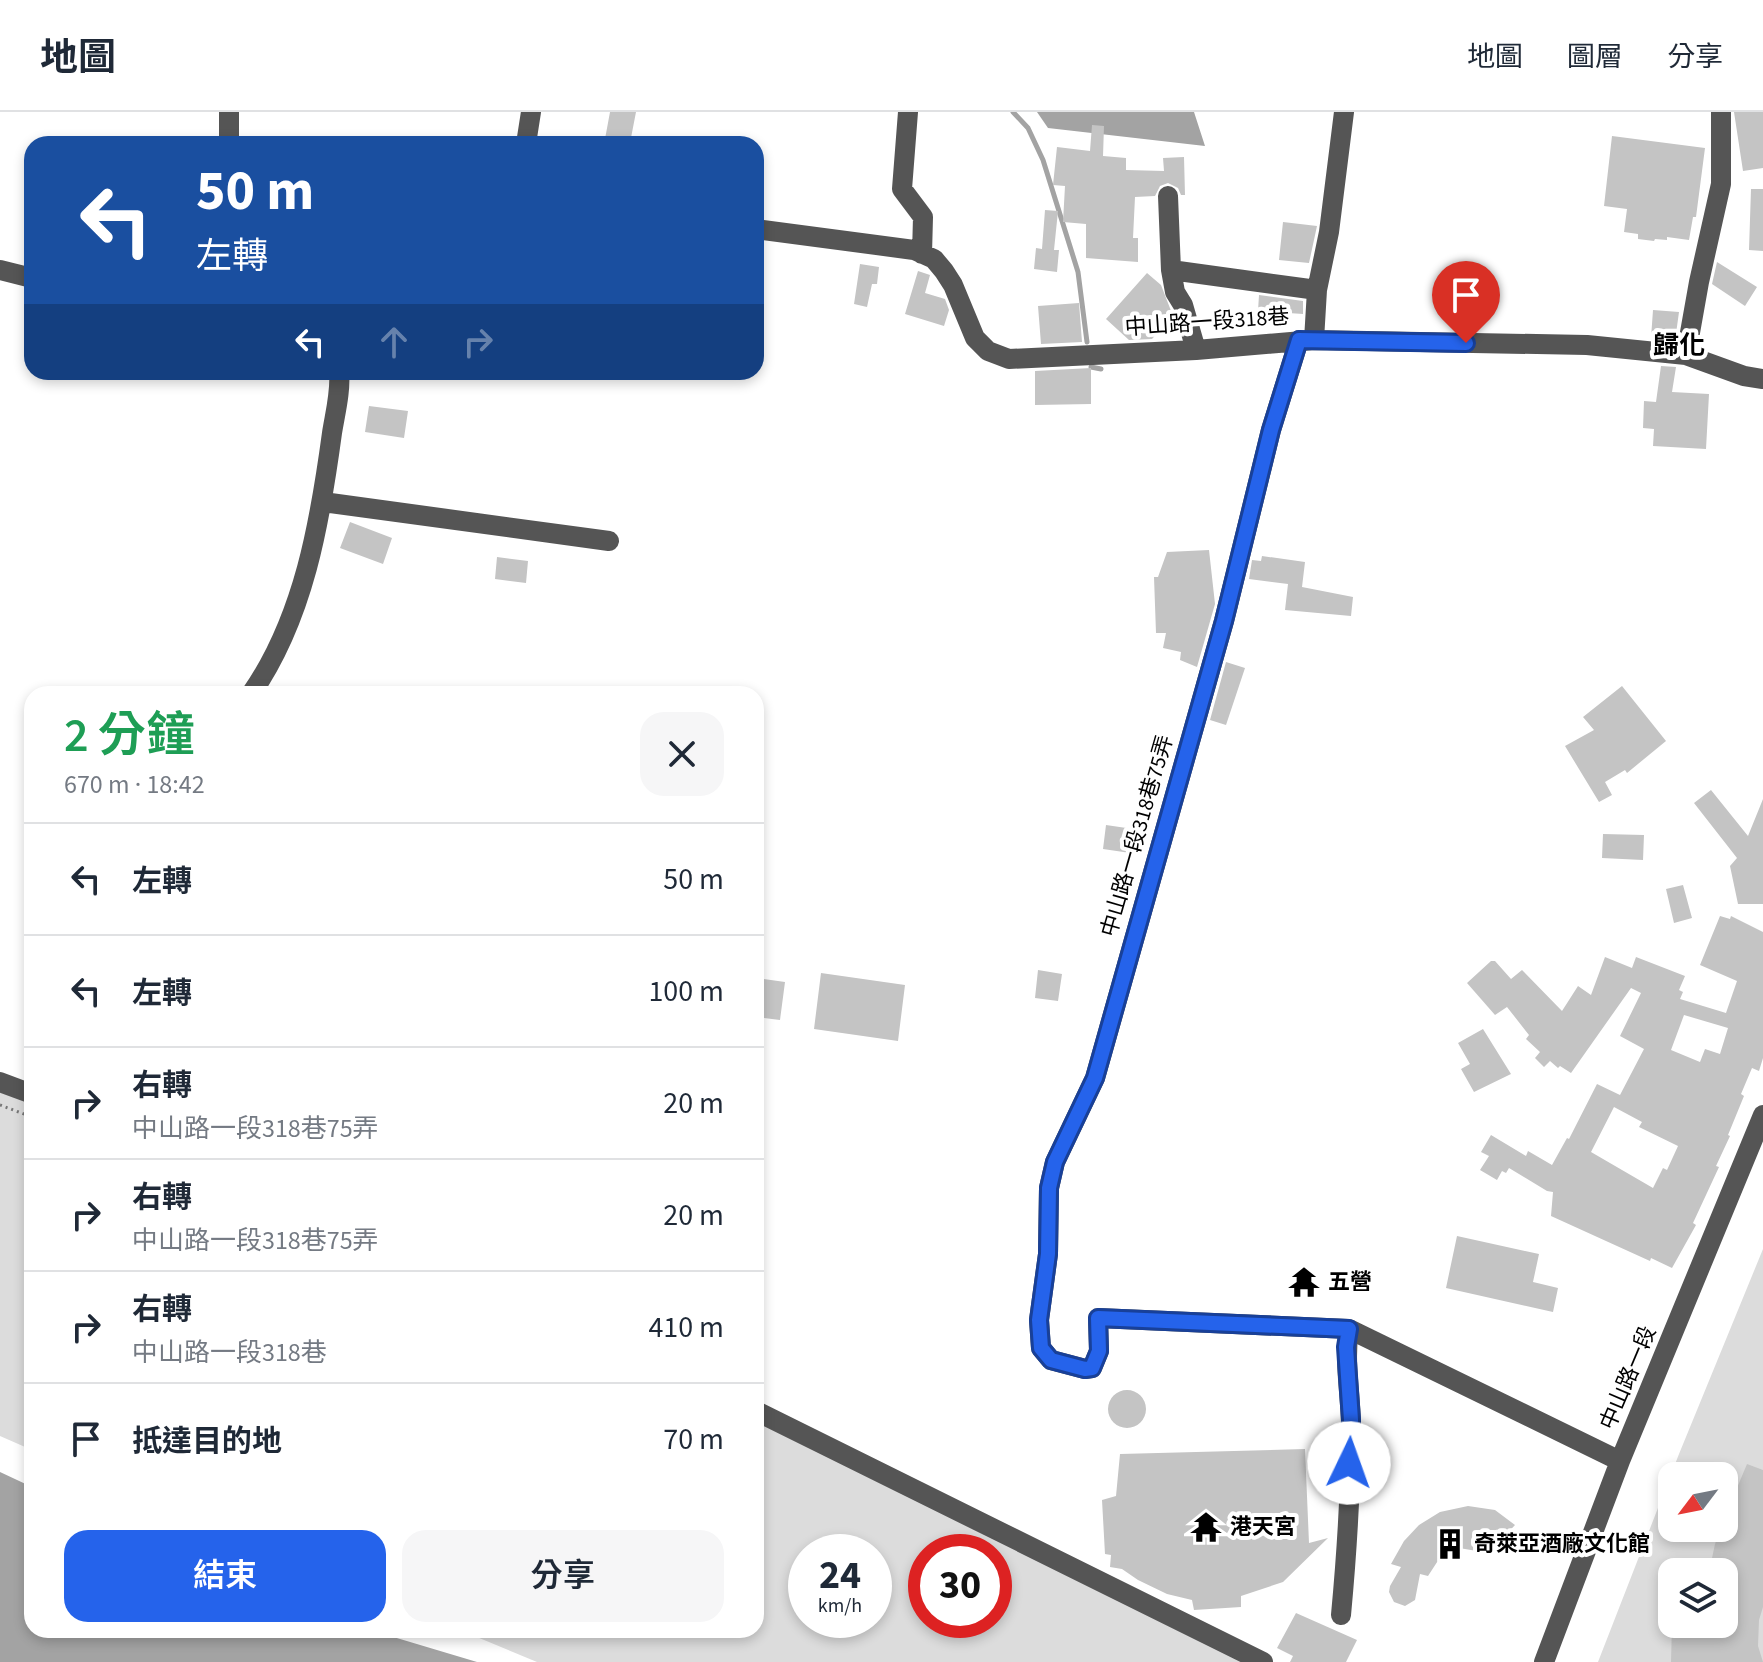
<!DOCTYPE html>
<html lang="zh-TW">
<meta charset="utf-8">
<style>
body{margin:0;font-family:"Source Sans 3","Noto Sans TC",sans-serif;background:#f6f6f7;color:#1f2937;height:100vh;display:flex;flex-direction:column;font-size:30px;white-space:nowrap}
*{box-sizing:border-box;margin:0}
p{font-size:26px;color:#747a83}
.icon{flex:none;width:44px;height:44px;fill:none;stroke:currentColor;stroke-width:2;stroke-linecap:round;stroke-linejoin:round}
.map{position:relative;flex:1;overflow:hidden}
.details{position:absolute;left:24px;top:574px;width:740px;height:952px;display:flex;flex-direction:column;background:#fff;border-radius:24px;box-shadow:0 4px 12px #0003}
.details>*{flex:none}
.hud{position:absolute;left:24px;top:24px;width:740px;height:244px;border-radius:24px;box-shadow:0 4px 12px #0003;background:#1a4fa0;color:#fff;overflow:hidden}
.needle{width:52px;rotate:238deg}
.tools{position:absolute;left:1658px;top:1350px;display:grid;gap:16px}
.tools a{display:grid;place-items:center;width:80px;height:80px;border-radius:16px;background:#fff;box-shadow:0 4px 12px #0003;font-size:40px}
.speed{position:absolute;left:788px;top:1422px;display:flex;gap:16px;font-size:40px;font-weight:700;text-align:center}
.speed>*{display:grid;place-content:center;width:104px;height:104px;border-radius:50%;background:#fff;box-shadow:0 4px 12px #0003;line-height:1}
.speed small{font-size:20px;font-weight:400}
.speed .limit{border:12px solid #d22;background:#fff;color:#111}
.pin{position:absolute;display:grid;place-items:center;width:68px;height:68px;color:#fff;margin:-82px -34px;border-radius:50% 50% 50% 0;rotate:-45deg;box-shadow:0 0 8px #0007}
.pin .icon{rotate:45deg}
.me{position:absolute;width:88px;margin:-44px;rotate:3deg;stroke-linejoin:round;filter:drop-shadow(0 0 6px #0008)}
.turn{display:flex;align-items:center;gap:28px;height:168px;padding:0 40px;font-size:36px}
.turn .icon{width:104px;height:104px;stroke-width:2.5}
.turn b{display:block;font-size:56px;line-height:68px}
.lanes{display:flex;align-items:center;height:76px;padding:0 40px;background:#0003;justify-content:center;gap:40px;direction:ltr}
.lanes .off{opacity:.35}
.round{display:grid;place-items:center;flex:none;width:84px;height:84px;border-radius:24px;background:#f6f6f7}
.overview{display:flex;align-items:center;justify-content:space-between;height:136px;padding:0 40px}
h1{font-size:48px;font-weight:600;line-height:60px;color:#1e9e55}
.button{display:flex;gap:16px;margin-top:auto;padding:16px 40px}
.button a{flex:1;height:92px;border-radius:24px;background:#2563eb;color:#fff;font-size:32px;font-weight:600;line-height:92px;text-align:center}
.button a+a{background:#f6f6f7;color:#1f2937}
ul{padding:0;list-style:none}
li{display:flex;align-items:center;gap:24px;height:112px;padding:0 40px;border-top:2px solid #e0e1e3}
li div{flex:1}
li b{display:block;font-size:30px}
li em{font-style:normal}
header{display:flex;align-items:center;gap:48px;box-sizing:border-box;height:112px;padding:0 40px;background:#fff;border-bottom:2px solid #e0e1e3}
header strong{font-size:38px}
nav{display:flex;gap:44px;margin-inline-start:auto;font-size:28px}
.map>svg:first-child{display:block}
.green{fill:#dcdcdc;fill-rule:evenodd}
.water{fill:#a3a3a3}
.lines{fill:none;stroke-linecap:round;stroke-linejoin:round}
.stream{stroke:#a3a3a3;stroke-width:5}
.building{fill:#c4c4c4;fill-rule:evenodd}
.path{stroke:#777;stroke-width:3;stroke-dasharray:2 4;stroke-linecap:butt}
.minor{stroke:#555;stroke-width:20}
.route-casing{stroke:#184099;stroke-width:20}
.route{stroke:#2563eb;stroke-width:14}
.labels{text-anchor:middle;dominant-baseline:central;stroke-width:8;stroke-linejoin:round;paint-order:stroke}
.street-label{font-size:22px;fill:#000;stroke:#fff}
.poi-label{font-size:22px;font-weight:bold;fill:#000;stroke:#fff;text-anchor:start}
.quarter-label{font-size:26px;font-weight:bold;fill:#000;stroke:#fff}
</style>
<header>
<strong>地圖</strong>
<nav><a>地圖</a><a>圖層</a><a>分享</a></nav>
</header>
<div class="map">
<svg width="1763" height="1550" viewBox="0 0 1763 1550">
<rect width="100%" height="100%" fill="#fff"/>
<path class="green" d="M 0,980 L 32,992 L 32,1338 L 0,1324 Z
M 1763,1137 L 1763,1550 L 1598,1550 L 1679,1342 ZM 1672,1364 L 1724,1364 L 1724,1416 L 1672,1416 ZM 1672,1460 L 1724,1460 L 1724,1512 L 1672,1512 Z
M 756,1307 L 1249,1550 L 537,1550 L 460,1518 L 756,1518 ZM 806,1440 L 874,1440 L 874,1508 L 806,1508 ZM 926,1440 L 994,1440 L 994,1508 L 926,1508 Z"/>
<path class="water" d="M 1037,0 L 1194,0 L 1205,34 L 1048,16 Z
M 0,1360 L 32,1375 L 32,1518 L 370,1518 L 477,1550 L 0,1550 Z"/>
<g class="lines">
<path class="stream" d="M 1013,0 L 1028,16 L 1043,48 L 1078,160 L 1087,230
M 1091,255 L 1101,257"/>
</g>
<path class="building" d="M 610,0 L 636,0 L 630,31 L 605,27 Z
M 1734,0 L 1763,0 L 1763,56 L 1743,59 Z
M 1092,13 L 1104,14 L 1103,44 L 1126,46 L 1126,58 L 1164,59 L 1163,46 L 1184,45 L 1185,83 L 1181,83 L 1178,76 L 1168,71 L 1160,74 L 1155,84 L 1135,85 L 1133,126 L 1138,126 L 1138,150 L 1086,146 L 1086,112 L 1063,110 L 1065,74 L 1053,73 L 1057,35 L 1090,39 Z
M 1612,24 L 1705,36 L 1696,105 L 1693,105 L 1689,128 L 1667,125 L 1667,128 L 1655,127 L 1654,129 L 1638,127 L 1638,122 L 1624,120 L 1627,97 L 1604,94 Z
M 1751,77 L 1763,77 L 1763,139 L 1749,138 Z
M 1045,98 L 1058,99 L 1054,138 L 1059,138 L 1057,160 L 1034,157 L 1036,136 L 1042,137 Z
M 1283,110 L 1317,114 L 1309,151 L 1279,148 Z
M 1717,150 L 1757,175 L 1745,194 L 1712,172 Z
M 860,152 L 879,155 L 877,172 L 872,172 L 867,195 L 854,192 Z
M 918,159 L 930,163 L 925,181 L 945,187 L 949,198 L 944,214 L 905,202 Z
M 1147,161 L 1161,173 L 1173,204 L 1152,227 L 1129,228 L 1106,207 Z
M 1259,183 L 1303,189 L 1303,202 L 1258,199 Z
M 1079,191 L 1082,230 L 1041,232 L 1038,194 Z
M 1653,198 L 1679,200 L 1675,229 L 1651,226 Z
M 1661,254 L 1676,255 L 1672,280 L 1709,282 L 1706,337 L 1653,334 L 1654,317 L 1643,316 L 1644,289 L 1656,290 Z
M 1091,256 L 1091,292 L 1035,293 L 1035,259 Z
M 369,294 L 408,299 L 404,326 L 365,320 Z
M 350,410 L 392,426 L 383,452 L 340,436 Z
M 1209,438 L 1215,492 L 1197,555 L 1180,548 L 1181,540 L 1163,536 L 1166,521 L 1156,521 L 1154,465 L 1158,465 L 1167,440 Z
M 1262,444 L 1305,450 L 1302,475 L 1353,485 L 1351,504 L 1285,498 L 1288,472 L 1249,467 L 1252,448 L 1261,449 Z
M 497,445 L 528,449 L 526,471 L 495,467 Z
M 1226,550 L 1245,556 L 1226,613 L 1210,608 Z
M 1622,574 L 1666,629 L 1627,661 L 1625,658 L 1605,670 L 1612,683 L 1599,690 L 1565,634 L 1594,618 L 1583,605 Z
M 1711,678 L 1748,724 L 1763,687 L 1763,792 L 1738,792 L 1730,754 L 1737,746 L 1694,691 Z
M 1106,713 L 1140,718 L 1137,742 L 1103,737 Z
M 1603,722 L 1644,723 L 1643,748 L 1602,746 Z
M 1683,773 L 1692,806 L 1674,811 L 1666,777 Z
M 1720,804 L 1730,807 L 1731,804 L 1763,820 L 1763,946 L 1759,959 L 1752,956 L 1741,982 L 1744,984 L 1728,1023 L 1730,1024 L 1716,1054 L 1719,1055 L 1693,1111 L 1696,1113 L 1672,1156 L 1651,1146 L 1650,1149 L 1551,1104 L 1553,1080 L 1547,1079 L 1509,1056 L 1506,1061 L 1502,1059 L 1497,1068 L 1480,1058 L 1489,1044 L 1481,1040 L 1491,1023 L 1526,1044 L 1528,1039 L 1552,1053 L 1567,1026 L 1569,1027 L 1597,972 L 1620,983 L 1644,937 L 1620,924 L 1641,881 L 1631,876 L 1571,961 L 1560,954 L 1558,956 L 1550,949 L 1544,955 L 1535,946 L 1540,940 L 1526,927 L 1529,923 L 1507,895 L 1495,903 L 1467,871 L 1491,849 L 1495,849 L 1511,867 L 1522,858 L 1562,899 L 1578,874 L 1591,883 L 1605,845 L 1632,856 L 1636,845 L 1685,864 L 1679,878 L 1683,880 L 1680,887 L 1726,901 L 1737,869 L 1700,853 ZM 1684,903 L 1728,916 L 1720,942 L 1705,937 L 1700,950 L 1671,938 ZM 1614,995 L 1642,1010 L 1639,1015 L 1678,1034 L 1667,1058 L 1663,1056 L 1653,1076 L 1591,1040 Z
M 1038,858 L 1062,862 L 1058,889 L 1035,886 Z
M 821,861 L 905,873 L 898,929 L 814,917 Z
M 756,866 L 785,870 L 780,908 L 756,905 Z
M 1483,917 L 1511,962 L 1474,980 L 1461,957 L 1470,952 L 1458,931 Z
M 1457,1124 L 1539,1142 L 1533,1170 L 1558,1176 L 1553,1200 L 1446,1176 Z
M1108 1297a19 19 0 1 1 38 0a19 19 0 1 1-38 0Z
M 1305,1337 L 1309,1431 L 1328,1426 L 1283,1470 L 1241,1484 L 1241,1495 L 1194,1498 L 1192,1488 L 1167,1482 L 1138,1468 L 1122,1457 L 1110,1455 L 1111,1443 L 1105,1442 L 1102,1388 L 1116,1384 L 1120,1342 Z
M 1747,1352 L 1763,1358 L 1763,1495 L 1759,1508 L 1758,1534 L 1763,1550 L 1671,1550 L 1672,1512 L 1724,1512 L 1724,1460 L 1709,1460 L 1715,1432 L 1721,1416 L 1724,1416 L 1724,1407 Z
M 1468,1394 L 1495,1398 L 1515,1413 L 1489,1441 L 1459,1436 L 1441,1444 L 1428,1464 L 1420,1462 L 1415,1488 L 1405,1494 L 1394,1490 L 1389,1480 L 1390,1474 L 1401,1455 L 1391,1452 L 1404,1429 L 1419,1413 L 1440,1400 Z
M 1296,1501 L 1357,1528 L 1346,1550 L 1290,1550 L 1293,1544 L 1277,1536 Z"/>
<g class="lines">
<path class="path" d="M 0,993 L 32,1005"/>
<path class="minor" d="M 908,0 L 902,77 L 923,105 L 922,142
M 229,32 L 229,0
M 526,32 L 531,0
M 1168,84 L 1171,158 L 1175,180 L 1183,193 L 1196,238
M 756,117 L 914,138 L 934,147 L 944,159 L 953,173 L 975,226 L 988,239 L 1009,247 L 1196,238 L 1314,228 L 1587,233 L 1686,243 L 1744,264 L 1763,267
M 0,158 L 32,166
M 1171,158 L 1317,178
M 1299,228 L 1271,318 L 1224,509 L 1095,966 L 1055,1050 L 1049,1076 L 1048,1142 L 1039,1208 L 1041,1236 L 1051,1248 L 1085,1257 L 1092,1256 L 1099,1239 L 1098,1206 L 1349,1217 C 1344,1248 1350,1279 1351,1310 C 1351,1375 1347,1439 1341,1503
M 1314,228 L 1317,178 L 1329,120 L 1344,0
M 1686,243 L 1699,170 L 1721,72 L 1721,0
M 323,390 L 609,429
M 251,582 C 304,506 320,410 332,321 C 335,302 341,279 339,260
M 0,970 L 32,982
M 1349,1217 L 1620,1349
M 756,1299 L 1263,1550
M 1544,1550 L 1620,1349 L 1763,1003"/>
</g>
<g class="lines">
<defs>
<path id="route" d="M 1349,1351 L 1351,1308 L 1346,1235 L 1349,1217 L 1098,1206 L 1099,1239 L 1092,1256 L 1085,1257 L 1051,1248 L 1041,1236 L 1039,1208 L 1048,1142 L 1049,1076 L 1055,1050 L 1095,966 L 1224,509 L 1271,318 L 1299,228 L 1466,231"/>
</defs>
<use href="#route" class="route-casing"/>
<use href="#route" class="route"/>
</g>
<defs>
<symbol id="temple-bare" viewBox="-9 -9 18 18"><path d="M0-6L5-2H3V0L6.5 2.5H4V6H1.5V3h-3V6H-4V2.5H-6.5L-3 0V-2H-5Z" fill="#000" stroke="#fff" stroke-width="2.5" paint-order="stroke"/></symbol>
<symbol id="building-bare" viewBox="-9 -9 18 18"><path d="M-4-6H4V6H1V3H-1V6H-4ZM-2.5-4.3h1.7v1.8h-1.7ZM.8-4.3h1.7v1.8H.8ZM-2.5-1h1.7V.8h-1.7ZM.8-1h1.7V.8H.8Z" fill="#000" stroke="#fff" stroke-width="2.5" paint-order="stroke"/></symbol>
</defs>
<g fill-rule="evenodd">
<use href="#temple-bare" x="1282" y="1148" width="44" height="44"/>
<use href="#temple-bare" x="1184" y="1393" width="44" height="44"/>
<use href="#building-bare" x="1428" y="1410" width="44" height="44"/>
</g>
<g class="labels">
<g class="street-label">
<text transform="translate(1207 210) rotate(-4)">中山路一段318巷</text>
<text transform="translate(1137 724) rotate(-74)">中山路一段318巷75弄</text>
<text transform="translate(1628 1266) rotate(-67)">中山路一段</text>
</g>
<g class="poi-label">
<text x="1328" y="1170">五營</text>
<text x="1230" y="1415">港天宮</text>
<text x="1474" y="1432">奇萊亞酒廠文化館</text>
</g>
<g class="quarter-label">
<text x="1679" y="233">歸化</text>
</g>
</g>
</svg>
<div class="tools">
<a><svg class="needle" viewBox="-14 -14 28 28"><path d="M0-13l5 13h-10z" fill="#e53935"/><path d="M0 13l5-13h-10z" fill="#747a83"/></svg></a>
<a><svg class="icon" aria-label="layers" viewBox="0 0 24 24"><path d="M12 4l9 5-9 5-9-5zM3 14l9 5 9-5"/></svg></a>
</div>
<div class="speed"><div>24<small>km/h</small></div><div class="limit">30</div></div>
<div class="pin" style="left:1466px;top:231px;background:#d93025"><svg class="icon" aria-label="arrive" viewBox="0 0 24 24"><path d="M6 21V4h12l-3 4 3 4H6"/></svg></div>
<svg class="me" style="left:1349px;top:1351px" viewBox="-20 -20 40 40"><circle r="19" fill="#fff"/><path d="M0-13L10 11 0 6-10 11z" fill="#2563eb"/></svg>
<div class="hud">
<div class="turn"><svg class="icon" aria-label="left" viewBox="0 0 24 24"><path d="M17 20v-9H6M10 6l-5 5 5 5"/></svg><div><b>50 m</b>左轉</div></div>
<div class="lanes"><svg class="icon" aria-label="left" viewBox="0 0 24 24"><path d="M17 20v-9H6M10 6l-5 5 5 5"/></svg><svg class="icon off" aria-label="ahead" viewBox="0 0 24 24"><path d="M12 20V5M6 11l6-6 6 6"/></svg><svg class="icon off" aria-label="right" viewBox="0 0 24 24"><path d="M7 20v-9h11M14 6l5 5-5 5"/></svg></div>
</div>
<section class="details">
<div class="overview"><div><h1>2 分鐘</h1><p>670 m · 18:42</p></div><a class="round"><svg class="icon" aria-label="close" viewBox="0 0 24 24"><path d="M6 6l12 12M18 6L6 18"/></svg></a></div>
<ul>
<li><svg class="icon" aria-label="left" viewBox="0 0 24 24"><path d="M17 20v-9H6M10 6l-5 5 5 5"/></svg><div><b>左轉</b></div><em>50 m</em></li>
<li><svg class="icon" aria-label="left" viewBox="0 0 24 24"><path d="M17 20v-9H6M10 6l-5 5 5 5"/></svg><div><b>左轉</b></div><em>100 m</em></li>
<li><svg class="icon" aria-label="right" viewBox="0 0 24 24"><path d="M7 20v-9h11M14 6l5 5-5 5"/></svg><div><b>右轉</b><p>中山路一段318巷75弄</p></div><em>20 m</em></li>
<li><svg class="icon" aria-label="right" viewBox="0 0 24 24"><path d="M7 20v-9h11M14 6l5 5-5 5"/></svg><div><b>右轉</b><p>中山路一段318巷75弄</p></div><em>20 m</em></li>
<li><svg class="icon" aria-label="right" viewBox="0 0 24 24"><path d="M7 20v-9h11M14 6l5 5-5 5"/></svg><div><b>右轉</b><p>中山路一段318巷</p></div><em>410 m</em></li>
<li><svg class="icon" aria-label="arrive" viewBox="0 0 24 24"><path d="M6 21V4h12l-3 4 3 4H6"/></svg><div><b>抵達目的地</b></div><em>70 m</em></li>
</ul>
<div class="button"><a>結束</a><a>分享</a></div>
</section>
</div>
